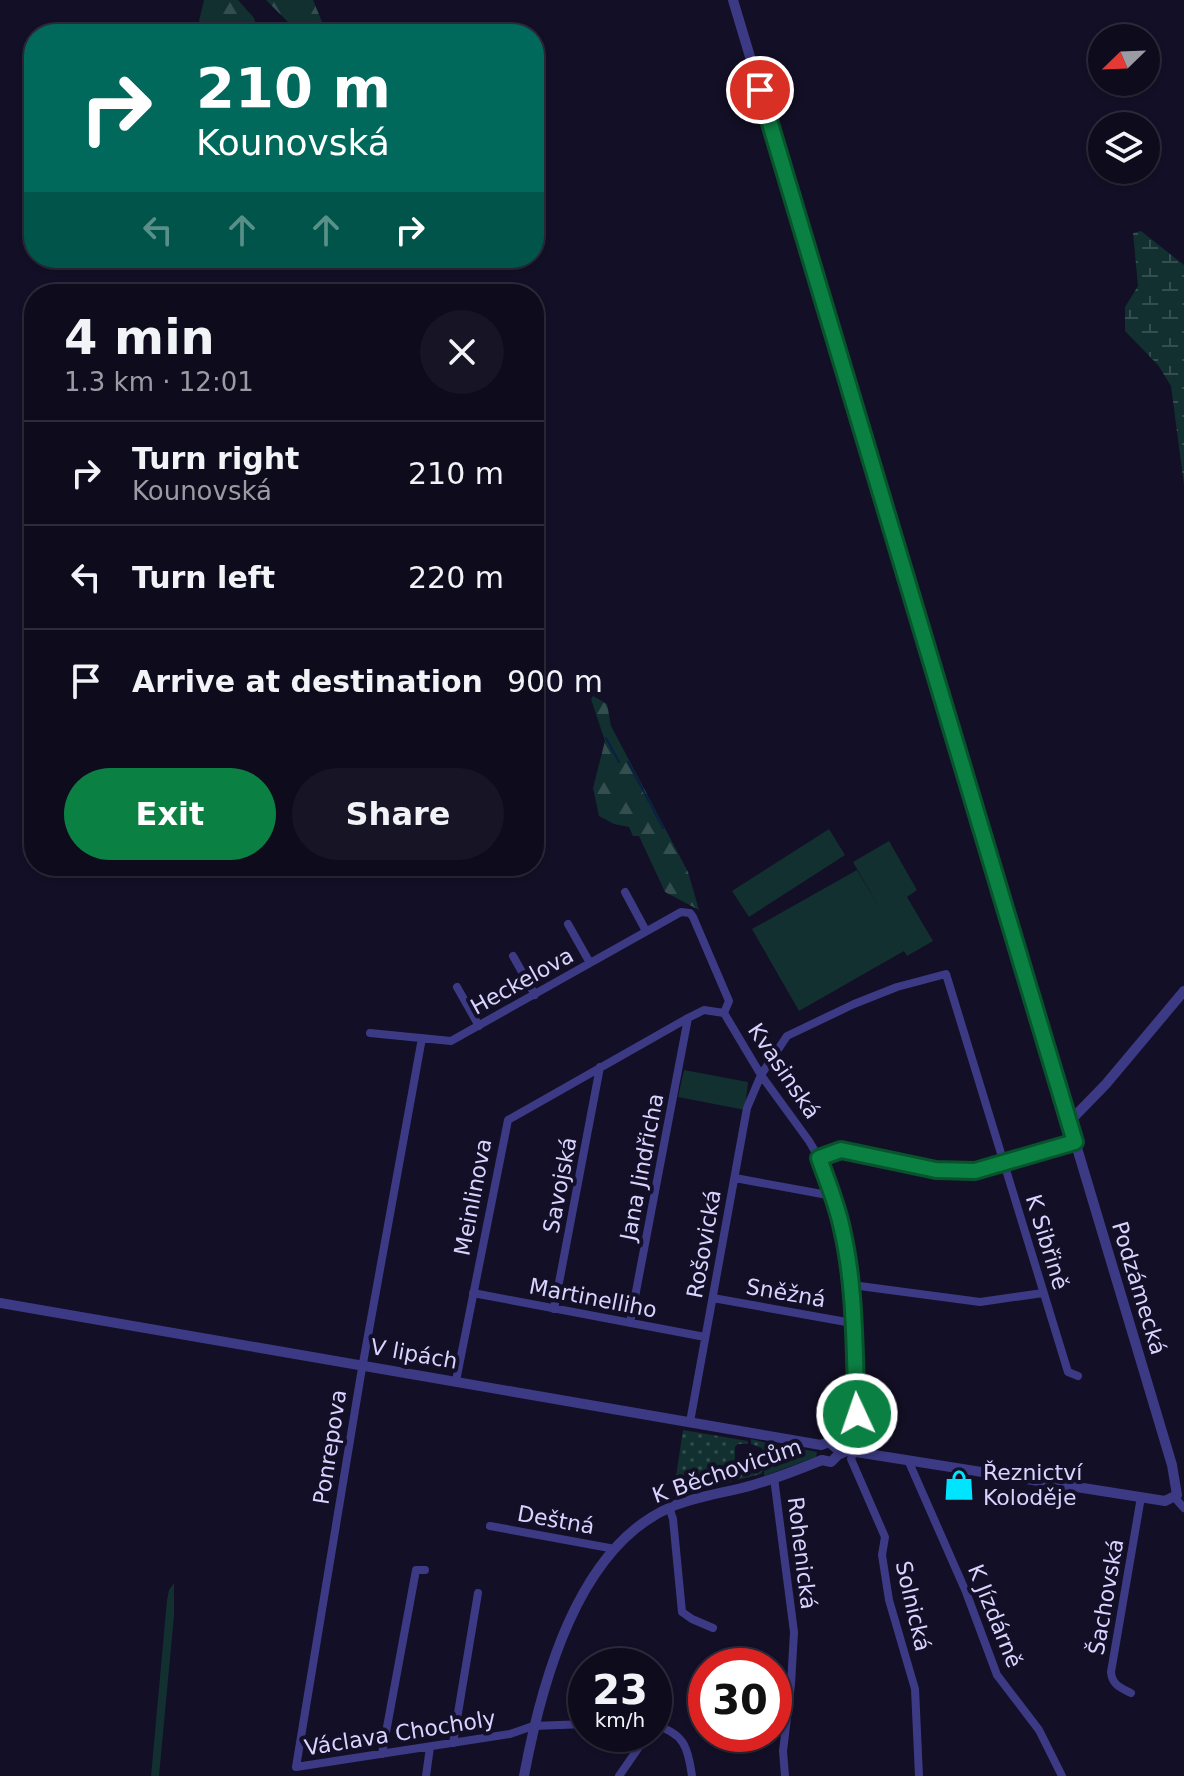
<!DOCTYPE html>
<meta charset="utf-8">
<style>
body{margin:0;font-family:"DejaVu Sans",sans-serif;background:#171425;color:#f1f3f6;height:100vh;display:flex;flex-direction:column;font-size:30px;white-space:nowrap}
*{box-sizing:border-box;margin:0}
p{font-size:26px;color:#9b9ba3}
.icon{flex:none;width:44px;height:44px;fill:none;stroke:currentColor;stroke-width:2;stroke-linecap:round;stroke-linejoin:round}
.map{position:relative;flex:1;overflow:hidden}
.details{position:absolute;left:24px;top:284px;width:520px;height:592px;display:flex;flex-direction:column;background:#0e0b1c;border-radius:32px;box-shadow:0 2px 6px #0004,0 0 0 2px #2e2b3b}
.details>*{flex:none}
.top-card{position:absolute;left:24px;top:24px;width:520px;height:244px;border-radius:32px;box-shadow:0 2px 6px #0004,0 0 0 2px #2e2b3b;background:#00695c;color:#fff;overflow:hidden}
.needle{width:52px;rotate:247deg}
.controls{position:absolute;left:1088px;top:24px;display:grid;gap:16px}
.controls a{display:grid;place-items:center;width:72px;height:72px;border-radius:50%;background:#0e0b1c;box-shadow:0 2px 6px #0004,0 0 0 2px #2e2b3b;font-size:40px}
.speed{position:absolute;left:568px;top:1648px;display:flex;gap:16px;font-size:40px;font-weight:700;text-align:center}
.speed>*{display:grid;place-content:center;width:104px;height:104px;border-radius:50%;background:#0e0b1c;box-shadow:0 2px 6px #0004,0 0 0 2px #2e2b3b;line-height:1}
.speed small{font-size:20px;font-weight:400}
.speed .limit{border:12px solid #d22;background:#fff;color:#111}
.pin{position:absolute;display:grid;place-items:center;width:68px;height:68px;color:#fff;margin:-34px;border:4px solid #fff;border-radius:50%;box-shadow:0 2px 8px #0007}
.me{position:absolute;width:88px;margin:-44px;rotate:357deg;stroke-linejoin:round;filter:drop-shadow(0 0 6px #0008)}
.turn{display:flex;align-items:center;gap:28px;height:168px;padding:0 40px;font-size:36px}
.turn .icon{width:104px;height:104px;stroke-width:2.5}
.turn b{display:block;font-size:56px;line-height:68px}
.lanes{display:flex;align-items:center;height:76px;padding:0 40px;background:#0003;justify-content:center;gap:40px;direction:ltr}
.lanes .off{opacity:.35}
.round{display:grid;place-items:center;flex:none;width:84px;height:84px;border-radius:42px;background:#171425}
.headline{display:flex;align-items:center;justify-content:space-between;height:136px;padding:0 40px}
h1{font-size:48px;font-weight:800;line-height:60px}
.cta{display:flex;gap:16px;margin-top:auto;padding:16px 40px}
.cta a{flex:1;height:92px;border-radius:48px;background:#0b8043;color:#fff;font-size:32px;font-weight:800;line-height:92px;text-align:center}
.cta a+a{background:#171425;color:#f1f3f6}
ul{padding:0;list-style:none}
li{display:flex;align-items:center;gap:24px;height:104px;padding:0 40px;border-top:2px solid #2e2b3b}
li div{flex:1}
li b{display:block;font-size:30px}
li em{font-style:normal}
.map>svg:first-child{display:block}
.grass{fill:#12302f}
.forest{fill:url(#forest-firs)}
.wetland{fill:url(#wetland-marsh)}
.park{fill:url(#park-dots)}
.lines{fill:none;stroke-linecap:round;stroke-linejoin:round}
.stream{stroke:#0a1f44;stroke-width:2}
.minor{stroke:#3d3a85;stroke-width:8}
.tertiary{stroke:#3d3a85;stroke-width:10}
.route-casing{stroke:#07532c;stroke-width:20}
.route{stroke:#0b8043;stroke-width:14}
.labels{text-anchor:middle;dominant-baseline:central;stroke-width:8;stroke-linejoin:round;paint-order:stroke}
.street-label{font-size:22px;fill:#d9d4ff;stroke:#130f26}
.poi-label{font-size:22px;fill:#d9d4ff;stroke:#130f26;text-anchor:start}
</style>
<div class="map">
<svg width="1184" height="1776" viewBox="0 0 1184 1776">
<defs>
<pattern id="forest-firs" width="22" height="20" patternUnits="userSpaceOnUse" patternTransform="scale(2)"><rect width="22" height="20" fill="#12302f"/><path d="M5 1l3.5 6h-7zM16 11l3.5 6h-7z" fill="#344d4e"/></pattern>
<pattern id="wetland-marsh" width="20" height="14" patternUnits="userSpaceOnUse" patternTransform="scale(2)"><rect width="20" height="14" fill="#12302f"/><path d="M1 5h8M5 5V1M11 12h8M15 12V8" fill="none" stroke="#344d4e"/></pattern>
<pattern id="park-dots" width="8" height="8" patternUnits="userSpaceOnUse" patternTransform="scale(2)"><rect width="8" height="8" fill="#12302f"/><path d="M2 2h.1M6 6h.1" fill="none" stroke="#344d4e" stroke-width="1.8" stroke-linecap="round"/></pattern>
</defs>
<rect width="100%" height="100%" fill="#130f26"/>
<path class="grass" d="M 829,829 L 845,855 L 749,917 L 732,891 Z
M 889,841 L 917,890 L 907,897 L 933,941 L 907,956 L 904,951 L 799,1011 L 752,929 L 857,870 L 882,912 L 853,862 Z
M 684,1070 L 748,1082 L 745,1110 L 678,1097 Z
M 763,1442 L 817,1452 L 816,1457 L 764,1476 Z
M 174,1583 L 174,1616 L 159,1776 L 151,1776 L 167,1600 L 169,1590 Z"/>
<path class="forest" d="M 204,0 L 238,0 L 254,18 L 259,34 L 206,34 L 199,21 Z
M 266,0 L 313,0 L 327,34 L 300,34 Z
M 593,696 L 607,704 L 611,726 L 688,872 L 699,910 L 665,892 L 639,836 L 633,836 L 629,827 L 614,824 L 599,816 L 593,788 L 605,741 L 591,699 Z"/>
<path class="wetland" d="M 1141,231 L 1184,265 L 1184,485 L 1171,386 L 1158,365 L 1125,331 L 1125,307 L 1138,286 L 1133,233 Z"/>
<path class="park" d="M 683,1430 L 748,1441 L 748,1444 L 738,1444 L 735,1447 L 735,1470 L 738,1473 L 757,1473 L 762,1470 L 762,1448 L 751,1444 L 751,1439 L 763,1442 L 763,1471 L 761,1474 L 673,1496 Z"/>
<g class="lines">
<path class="stream" d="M 606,738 L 619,762
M 628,762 L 663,828"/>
<path class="minor" d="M 625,892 L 646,931
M 568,924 L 590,963
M 513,956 L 535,995
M 457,987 L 479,1026
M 724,1013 L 761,1075 L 809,1141 L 819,1158 L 833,1196 L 842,1228 L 852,1285 L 858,1440 L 851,1459 L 885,1537 L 882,1555 L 889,1600 L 915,1689 L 919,1776
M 370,1033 L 451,1041 L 681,912 L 690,913 L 693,917 L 729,1001 L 724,1013
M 422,1038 L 361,1374 L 296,1767 L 510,1734 L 533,1726 L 586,1724
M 819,1158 L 841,1150 L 936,1170 L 975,1171 L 1075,1142
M 735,1178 L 833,1196
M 852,1285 L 980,1302 L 1043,1293
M 473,1293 L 705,1337
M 713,1298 L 852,1323
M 554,1309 L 600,1067
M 630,1323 L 688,1018
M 456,1381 L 508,1120 L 688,1018 L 704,1010 L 724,1013
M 690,1422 L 747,1108 L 761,1075 L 787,1036 L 854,1004 L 897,987 L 946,974 L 1068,1372 L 1078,1376
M 908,1460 L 966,1592 L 997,1675 L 1039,1730 L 1062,1776
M 774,1478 L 794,1632 L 791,1684 L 783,1751 L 785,1776
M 1175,1498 L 1184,1508
M 669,1507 L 673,1519 L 682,1612 L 692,1619 L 713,1628
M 490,1526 L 615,1549
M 1131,1693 C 1121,1688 1112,1685 1111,1672 L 1141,1497
M 654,1725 C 684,1733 688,1747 692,1776
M 453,1743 L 478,1593
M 382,1754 L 416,1570 L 425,1570
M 426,1776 L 430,1747
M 619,1776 L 648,1734"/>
<path class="tertiary" d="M 1069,1122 L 1106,1084 L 1184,991
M 0,1303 L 821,1445 L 829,1442 L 837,1449 L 1165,1501 L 1177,1495 L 1172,1465 L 733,0
M 524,1776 C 541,1685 577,1547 671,1507 C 696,1496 726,1493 753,1485 C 777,1478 800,1469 822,1460 L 831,1462 L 838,1455 L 847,1451"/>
</g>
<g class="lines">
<defs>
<path id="route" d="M 760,90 L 1075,1142 L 975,1171 L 936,1170 L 841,1150 L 819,1158 C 827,1181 837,1204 842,1229 C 856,1289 854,1353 857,1414"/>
</defs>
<use href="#route" class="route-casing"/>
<use href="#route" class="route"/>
</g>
<defs>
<symbol id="shop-bare" viewBox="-9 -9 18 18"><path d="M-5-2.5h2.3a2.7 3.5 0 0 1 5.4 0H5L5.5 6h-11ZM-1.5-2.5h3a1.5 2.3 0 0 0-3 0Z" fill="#00e5ff" stroke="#130f26" stroke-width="2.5" paint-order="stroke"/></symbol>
</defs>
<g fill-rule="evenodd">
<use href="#shop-bare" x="937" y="1463" width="44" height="44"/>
</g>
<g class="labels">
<g class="street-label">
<text transform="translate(522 981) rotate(-29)">Heckelova</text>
<text transform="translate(784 1071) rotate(56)">Kvasinská</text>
<text transform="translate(642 1167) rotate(-79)">Jana Jindřicha</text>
<text transform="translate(560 1185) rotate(-79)">Savojská</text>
<text transform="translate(473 1197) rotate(-79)">Meinlinova</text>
<text transform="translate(1047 1242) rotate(73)">K Sibřině</text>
<text transform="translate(704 1244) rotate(-80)">Rošovická</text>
<text transform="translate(1139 1288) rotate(73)">Podzámecká</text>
<text transform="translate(786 1293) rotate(10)">Sněžná</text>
<text transform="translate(593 1298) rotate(11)">Martinelliho</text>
<text transform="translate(414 1354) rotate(10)">V lipách</text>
<text transform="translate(330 1447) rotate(-81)">Ponrepova</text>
<text transform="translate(727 1471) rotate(-19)">K Běchovicům</text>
<text transform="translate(556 1520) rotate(10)">Deštná</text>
<text transform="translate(802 1553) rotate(83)">Rohenická</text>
<text transform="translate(1106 1597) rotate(-80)">Šachovská</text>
<text transform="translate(913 1606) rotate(77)">Solnická</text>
<text transform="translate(995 1616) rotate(68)">K Jízdárně</text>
<text transform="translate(400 1733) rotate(-9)">Václava Chocholy</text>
</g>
<g class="poi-label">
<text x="983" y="1472">Řeznictví<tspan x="983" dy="25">Koloděje</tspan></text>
</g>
</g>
</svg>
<div class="controls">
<a><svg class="needle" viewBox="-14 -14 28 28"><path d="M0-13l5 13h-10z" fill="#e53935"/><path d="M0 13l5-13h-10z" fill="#9b9ba3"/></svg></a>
<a><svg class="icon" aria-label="layers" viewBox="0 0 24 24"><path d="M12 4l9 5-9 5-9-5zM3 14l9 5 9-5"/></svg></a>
</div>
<div class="speed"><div>23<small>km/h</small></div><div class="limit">30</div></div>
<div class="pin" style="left:760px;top:90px;background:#d93025"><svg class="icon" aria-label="arrive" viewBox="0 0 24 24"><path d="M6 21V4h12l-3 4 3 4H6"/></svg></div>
<svg class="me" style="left:857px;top:1414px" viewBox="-20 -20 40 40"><circle r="17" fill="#0b8043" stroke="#fff" stroke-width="3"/><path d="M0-11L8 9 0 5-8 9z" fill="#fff"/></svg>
<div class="top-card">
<div class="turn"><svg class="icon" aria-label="right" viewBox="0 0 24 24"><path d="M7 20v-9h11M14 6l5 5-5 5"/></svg><div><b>210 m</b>Kounovská</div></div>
<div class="lanes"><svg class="icon off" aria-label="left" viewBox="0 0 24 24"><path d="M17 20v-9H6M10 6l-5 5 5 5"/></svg><svg class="icon off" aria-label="ahead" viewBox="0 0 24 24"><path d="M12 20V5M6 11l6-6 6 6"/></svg><svg class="icon off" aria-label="ahead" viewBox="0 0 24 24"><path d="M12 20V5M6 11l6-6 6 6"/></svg><svg class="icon" aria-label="right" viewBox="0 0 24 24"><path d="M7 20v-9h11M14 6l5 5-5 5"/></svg></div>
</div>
<section class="details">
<div class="headline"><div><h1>4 min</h1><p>1.3 km · 12:01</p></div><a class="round"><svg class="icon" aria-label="close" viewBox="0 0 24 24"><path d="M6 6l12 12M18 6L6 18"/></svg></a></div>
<ul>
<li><svg class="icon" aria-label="right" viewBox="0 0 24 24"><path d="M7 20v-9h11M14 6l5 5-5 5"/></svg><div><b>Turn right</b><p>Kounovská</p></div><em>210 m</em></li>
<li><svg class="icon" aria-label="left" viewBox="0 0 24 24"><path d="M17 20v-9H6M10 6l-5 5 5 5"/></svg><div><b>Turn left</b></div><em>220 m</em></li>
<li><svg class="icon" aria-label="arrive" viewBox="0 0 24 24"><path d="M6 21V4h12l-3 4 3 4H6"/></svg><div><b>Arrive at destination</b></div><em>900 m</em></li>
</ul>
<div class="cta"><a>Exit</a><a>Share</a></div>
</section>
</div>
